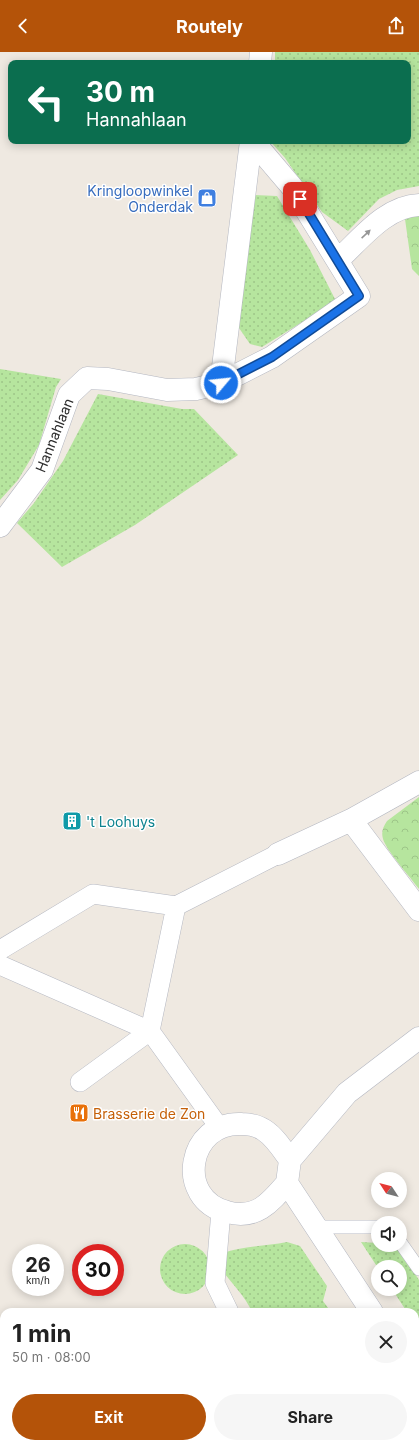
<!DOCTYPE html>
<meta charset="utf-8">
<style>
body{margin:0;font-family:Inter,sans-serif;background:#f6f6f6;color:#222;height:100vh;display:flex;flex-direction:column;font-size:15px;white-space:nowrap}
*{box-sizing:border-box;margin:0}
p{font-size:13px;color:#767676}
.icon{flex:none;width:22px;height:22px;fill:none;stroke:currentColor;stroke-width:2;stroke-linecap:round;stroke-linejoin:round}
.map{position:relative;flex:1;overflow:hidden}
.sheet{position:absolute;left:0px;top:1256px;width:419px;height:140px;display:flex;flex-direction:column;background:#fff;border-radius:12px 12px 0 0;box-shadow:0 2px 10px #0003}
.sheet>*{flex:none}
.guide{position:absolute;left:8px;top:8px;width:403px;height:84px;border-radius:8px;box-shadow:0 2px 10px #0003;background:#0b6e4f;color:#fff;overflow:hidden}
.needle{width:26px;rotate:306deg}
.controls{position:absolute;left:371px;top:1120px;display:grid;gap:8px}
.controls a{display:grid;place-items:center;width:36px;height:36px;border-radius:50%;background:#fff;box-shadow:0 2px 10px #0003;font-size:20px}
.speed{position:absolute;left:12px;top:1192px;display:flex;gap:8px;font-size:20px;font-weight:700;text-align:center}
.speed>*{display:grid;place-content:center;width:52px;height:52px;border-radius:50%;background:#fff;box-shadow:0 2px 10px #0003;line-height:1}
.speed small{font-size:10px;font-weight:400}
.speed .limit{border:6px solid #d22;background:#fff;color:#111}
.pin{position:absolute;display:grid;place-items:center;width:34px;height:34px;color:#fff;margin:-17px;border-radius:8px;box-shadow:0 2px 6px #0006}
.me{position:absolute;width:44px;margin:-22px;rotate:62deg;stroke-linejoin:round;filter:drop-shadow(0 0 3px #0008)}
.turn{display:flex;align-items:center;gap:14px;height:84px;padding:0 12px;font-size:18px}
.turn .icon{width:52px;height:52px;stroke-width:2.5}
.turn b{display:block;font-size:28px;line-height:34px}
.round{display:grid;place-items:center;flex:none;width:42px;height:42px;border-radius:21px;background:#f6f6f6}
.overview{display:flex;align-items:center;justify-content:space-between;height:68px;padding:0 12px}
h1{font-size:24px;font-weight:700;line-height:30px}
.cta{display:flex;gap:8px;margin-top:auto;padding:8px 12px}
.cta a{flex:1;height:46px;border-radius:24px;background:#b45309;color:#fff;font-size:16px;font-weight:700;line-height:46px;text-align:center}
.cta a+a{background:#f6f6f6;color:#222}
header{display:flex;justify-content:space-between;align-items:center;height:52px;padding:0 12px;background:#b45309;color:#fff;font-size:18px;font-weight:700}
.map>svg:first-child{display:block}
.green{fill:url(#green-dots)}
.forest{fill:url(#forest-crowns)}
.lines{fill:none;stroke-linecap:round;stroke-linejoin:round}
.service-casing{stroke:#b4b7c1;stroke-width:14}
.pedestrian-casing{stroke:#b4b7c1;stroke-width:20}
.minor-casing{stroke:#b4b7c1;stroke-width:23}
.service{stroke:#fff;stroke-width:13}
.pedestrian{stroke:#fff;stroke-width:19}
.minor{stroke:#fff;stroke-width:22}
.oneway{fill:#969696}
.route-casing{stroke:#114b97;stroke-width:10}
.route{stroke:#1a73e8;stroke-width:7}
.labels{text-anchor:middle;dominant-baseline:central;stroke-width:3;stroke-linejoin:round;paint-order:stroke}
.shop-label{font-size:14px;fill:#366cbe;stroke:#fff;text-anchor:end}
.street-label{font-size:14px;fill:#2e2e2e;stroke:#fff}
.culture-label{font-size:14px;fill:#0d838f;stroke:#fff;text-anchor:start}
.food-label{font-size:14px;fill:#c56008;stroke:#fff;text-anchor:start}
</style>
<header><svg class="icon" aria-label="back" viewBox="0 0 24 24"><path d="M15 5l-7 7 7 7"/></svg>Routely<svg class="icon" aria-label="share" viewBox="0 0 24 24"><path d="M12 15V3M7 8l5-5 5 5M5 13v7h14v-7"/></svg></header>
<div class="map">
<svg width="419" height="1396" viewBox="0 0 419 1396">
<defs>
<pattern id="green-dots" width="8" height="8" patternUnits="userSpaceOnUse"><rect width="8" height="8" fill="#b6e59e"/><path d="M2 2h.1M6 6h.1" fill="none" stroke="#9dc588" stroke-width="1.8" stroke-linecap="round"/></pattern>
<pattern id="forest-crowns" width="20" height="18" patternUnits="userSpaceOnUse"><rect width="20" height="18" fill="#b6e59e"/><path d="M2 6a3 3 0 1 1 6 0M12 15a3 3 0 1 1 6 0" fill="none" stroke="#9dc588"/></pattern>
</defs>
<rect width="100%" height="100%" fill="#efe9e1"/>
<path class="green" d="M 275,0 L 419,0 L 419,134 L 397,138 L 379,147 L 348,179 L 322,160 L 285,106 L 270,89 L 408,89 L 408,11 L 275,11 Z
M 252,143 L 277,144 L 310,198 L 336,249 L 262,295 L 250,292 L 239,276 Z
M 0,317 L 61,327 L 56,335 L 39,393 L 18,428 L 0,448 Z
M 98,342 L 182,357 L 194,357 L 238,403 L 135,473 L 62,515 L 17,471 L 34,451 L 63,409 Z
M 287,1190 L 300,1194 L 327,1234 L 323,1249 L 331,1260 L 252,1260 C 245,1243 231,1232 221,1216 L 226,1200 C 246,1194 267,1194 287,1190 Z
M 361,1190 L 378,1191 L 378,1193 L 396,1193 L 419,1228 L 419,1279 L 415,1273 L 415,1260 L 407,1260 L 392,1237 L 400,1237 L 400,1215 L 378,1215 L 378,1216 Z
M160 1217a25 25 0 1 1 50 0a25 25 0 1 1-50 0Z
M 248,1392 L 352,1392 L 345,1396 L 248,1396 Z"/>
<path class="forest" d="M 419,163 L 419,224 L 412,217 L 405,167 Z
M 419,745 L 419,837 C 411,826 386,798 383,787 C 381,780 383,775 387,769 Z"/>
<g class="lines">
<defs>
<path id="service" d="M 317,1175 L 378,1175
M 400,1190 L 419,1217"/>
<path id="pedestrian" d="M 176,854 L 150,979 L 219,1075
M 0,898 L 93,842 L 176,854 L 278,802
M 0,913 L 150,979 L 80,1030
M 221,1159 L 215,1231 L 229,1260
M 238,1396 L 238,1392"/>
<path id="minor" d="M 260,11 L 261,0
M 338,208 C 361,187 386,154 419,153
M 221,331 L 251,89
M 0,474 L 42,418 L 69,343 L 87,326 L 108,327 L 167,338 L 196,337 L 221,331 L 272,305 L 359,244 L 292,135 L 253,89
M 351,768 L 419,858
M 278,802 L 351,768 L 419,730
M 287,1131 C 270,1151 256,1168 227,1160 C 175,1147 187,1069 242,1072 C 249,1072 258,1074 264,1078 C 275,1085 283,1098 290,1108
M 372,1260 L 287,1131 L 290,1108 L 347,1041 L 419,986
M 415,1328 L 419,1335
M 0,1368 L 4,1373
M 415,1371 L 419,1368
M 18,1392 L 21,1396
M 376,1396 L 382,1392"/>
</defs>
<use href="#service" class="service-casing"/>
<use href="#pedestrian" class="pedestrian-casing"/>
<use href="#minor" class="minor-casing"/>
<use href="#service" class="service"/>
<use href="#pedestrian" class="pedestrian"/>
<use href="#minor" class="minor"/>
</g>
<defs><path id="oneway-solid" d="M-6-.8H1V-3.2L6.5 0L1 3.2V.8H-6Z"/></defs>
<use class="oneway" href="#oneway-solid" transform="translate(366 182) rotate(-43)"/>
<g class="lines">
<defs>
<path id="route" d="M 221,331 L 272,305 L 359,244 L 300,147"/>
</defs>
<use href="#route" class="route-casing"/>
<use href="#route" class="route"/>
</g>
<defs>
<symbol id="shop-square" viewBox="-11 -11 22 22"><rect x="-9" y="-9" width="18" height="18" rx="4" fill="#3f7fe0" stroke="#fff"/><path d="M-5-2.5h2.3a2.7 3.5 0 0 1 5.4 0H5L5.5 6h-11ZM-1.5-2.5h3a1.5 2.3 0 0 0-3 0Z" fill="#fff"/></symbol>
<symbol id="building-square" viewBox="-11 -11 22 22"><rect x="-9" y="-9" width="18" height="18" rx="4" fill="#0f9aa8" stroke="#fff"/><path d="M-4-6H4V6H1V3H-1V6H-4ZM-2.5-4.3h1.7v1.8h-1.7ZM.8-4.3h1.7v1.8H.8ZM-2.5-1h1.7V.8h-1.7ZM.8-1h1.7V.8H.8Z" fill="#fff"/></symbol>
<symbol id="restaurant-square" viewBox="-11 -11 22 22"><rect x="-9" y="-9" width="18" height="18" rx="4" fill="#e8710a" stroke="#fff"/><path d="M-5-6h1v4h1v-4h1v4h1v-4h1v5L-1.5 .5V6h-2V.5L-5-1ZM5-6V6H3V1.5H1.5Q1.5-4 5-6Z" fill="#fff"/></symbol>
</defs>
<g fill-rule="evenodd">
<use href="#shop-square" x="196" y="135" width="22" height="22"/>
<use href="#building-square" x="61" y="758" width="22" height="22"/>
<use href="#restaurant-square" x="68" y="1050" width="22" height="22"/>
</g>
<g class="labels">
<g class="shop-label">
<text x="193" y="138">Kringloopwinkel<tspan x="193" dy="16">Onderdak</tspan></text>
</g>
<g class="street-label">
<text transform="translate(54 383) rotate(-68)">Hannahlaan</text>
</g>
<g class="culture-label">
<text x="86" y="769">'t Loohuys</text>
</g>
<g class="food-label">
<text x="93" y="1061">Brasserie de Zon</text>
</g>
</g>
</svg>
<div class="controls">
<a><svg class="needle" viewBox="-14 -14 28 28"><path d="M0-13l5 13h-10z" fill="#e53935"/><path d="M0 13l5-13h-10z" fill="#767676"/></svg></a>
<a><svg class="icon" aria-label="sound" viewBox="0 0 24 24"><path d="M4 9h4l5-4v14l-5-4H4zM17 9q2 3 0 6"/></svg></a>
<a><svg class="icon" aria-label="search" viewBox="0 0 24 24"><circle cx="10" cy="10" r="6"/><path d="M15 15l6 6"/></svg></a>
</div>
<div class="speed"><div>26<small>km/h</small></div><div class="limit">30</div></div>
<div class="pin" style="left:300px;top:147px;background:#d93025"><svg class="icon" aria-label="arrive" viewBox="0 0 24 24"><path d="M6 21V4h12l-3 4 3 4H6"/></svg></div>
<svg class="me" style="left:221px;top:331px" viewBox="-20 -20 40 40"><circle r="17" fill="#1a73e8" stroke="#fff" stroke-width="3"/><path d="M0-11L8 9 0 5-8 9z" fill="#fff"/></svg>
<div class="guide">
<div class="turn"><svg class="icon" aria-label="left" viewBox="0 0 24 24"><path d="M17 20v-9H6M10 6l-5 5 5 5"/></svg><div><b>30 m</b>Hannahlaan</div></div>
</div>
<section class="sheet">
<div class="overview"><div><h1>1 min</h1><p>50 m · 08:00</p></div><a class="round"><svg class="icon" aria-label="close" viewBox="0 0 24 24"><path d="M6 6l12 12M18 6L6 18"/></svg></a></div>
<div class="cta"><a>Exit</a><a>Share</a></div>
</section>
</div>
